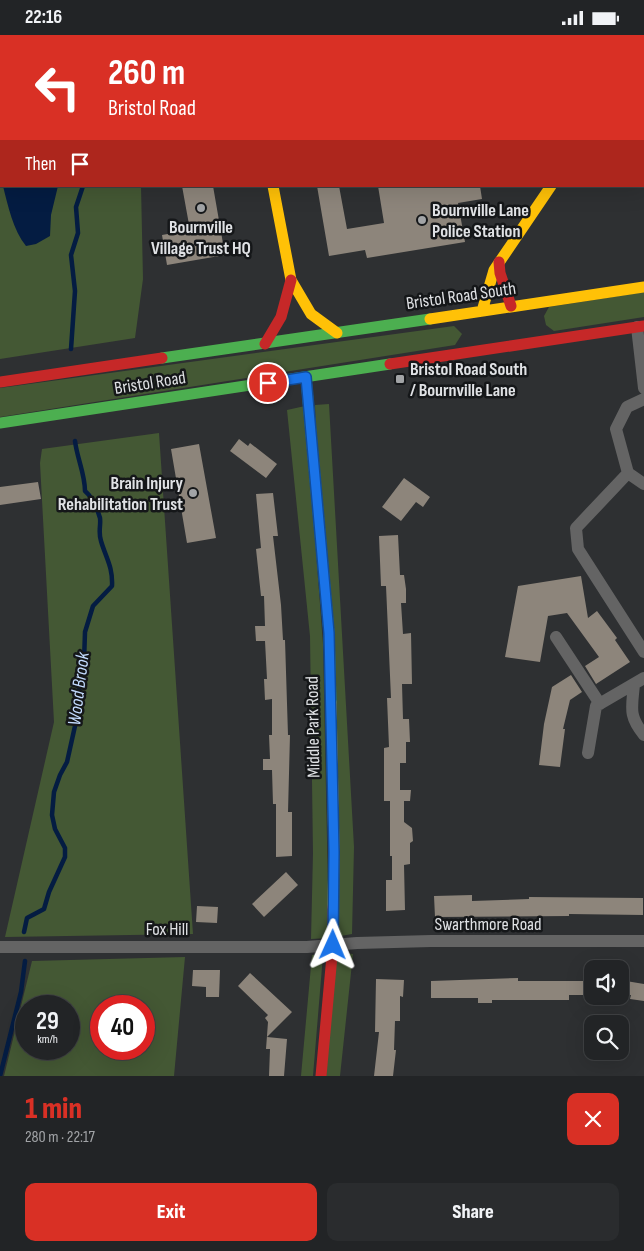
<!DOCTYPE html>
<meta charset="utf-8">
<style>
body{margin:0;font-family:"Sofia Sans Condensed",sans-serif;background:#2a2c2e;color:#f1f3f6;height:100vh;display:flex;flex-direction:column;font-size:19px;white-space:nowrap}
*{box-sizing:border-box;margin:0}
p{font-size:16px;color:#a2a4a7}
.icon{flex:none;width:28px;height:28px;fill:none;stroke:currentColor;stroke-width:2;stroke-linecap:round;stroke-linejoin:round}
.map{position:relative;height:1041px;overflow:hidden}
.details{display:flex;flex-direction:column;background:#222426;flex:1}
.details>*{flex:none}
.banner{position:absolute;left:0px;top:0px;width:645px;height:152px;box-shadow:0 5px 20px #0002,0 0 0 1px #3f4143;background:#d93025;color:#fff;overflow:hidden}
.tools{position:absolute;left:584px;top:925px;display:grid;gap:10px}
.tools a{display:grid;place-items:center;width:45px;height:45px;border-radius:10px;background:#222426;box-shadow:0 5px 20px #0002,0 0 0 1px #3f4143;font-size:25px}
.speed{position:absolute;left:15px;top:960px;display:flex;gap:10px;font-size:25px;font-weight:700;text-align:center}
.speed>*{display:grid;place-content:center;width:65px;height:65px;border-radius:50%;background:#222426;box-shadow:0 5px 20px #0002,0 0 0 1px #3f4143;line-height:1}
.speed small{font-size:12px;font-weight:400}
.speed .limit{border:8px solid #d22;background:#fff;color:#111}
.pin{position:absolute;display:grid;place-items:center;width:42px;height:42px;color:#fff;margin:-21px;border:2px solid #fff;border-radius:50%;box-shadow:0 1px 5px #0007}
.me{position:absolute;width:55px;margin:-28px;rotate:1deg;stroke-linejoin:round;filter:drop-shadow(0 0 4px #0008)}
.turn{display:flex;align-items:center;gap:18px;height:105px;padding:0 25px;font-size:22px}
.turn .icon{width:65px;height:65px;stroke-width:2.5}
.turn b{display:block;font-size:35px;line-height:42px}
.then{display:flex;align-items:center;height:48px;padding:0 25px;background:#0003;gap:10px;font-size:19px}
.round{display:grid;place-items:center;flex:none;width:52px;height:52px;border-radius:10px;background:#2a2c2e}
.summary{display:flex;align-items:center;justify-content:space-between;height:85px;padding:0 25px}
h1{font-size:30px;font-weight:800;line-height:38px;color:#d93025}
.primary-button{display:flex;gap:10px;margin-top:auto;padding:10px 25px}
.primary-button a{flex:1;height:58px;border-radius:10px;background:#d93025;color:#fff;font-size:20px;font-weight:800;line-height:58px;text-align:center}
.primary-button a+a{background:#2a2c2e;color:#f1f3f6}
.status{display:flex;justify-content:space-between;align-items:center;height:35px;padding:0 25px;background:#222426;direction:ltr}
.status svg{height:14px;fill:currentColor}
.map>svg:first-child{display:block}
.green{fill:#445834;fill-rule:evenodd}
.water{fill:#041c42}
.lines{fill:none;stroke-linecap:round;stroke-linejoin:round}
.stream{stroke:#041c42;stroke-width:4.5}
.building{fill:#8d857b}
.street{stroke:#646464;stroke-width:12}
.fast{stroke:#4caf50;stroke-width:11}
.slow{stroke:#ffc107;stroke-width:11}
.jam{stroke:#c62828;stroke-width:11}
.route-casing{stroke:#114b97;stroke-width:12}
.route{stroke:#1a73e8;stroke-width:9}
.poi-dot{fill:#a2a4a6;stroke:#151719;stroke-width:2}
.labels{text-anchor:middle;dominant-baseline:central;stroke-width:5;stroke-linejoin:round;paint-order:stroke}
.poi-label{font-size:18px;font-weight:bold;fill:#e0e2e5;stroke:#151719;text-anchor:start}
.street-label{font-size:18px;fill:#e0e2e5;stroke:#151719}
.water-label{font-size:19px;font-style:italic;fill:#c4dcff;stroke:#151719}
</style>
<div class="status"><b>22:16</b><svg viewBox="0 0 49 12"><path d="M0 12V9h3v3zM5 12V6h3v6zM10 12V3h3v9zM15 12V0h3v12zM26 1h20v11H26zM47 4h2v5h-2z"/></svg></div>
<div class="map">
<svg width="644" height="1041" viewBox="0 0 644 1041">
<rect width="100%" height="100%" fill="#2e3032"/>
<path class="green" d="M 0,0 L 125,1 L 1,1 L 1,151 L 141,151 L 143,244 L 135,303 L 0,324 Z
M 273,0 L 602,0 L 604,1 L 273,1 Z
M 644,257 L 644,282 L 554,296 L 546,290 L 544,281 L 549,272 Z
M 454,291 L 462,299 L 455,310 L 0,382 L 0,353 Z
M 329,369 L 354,812 L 352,899 L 335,902 L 315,370 Z
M 305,371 L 323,609 L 329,903 L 311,904 L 313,818 L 310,601 L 287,375 Z
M 159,398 L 193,899 L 5,902 L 54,687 L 40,428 L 42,414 Z
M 336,917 L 353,919 L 340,1041 L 326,1041 Z
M 312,920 L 323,920 L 313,1041 L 301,1041 Z
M 185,922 L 174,1041 L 4,1041 L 32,926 ZM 26,971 L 69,971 L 69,1014 L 26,1014 ZM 101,971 L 144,971 L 144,1014 L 101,1014 Z"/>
<path class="water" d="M 3,151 L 58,151 L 51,180 L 50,201 L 36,209 L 26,211 C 13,195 8,171 3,151 Z"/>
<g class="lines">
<path class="stream" d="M 602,0 L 604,1
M 87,1 L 87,0
M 71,314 L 75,256 L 71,220 L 78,198 L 76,172 L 83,151
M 24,897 L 27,883 L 44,874 L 49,857 L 65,822 L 65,813 L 55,794 L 52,780 L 54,757 L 60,740 L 67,727 L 77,682 L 80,665 L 79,649 L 84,627 L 85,597 L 93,571 L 112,551 C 113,532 106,523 101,506 C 98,497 101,490 100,483 C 97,473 92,462 85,456 C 85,439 77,423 75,406
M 0,1041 L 21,957 L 25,926"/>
</g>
<path class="building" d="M 182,151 L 213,151 L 225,220 L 167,230 L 162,200 L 190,195 Z
M 317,151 L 339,151 L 347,194 L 384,188 L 378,151 L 480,151 L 482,164 L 458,168 L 465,207 L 367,223 L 365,215 L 329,221 Z
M 239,404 L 248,411 L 250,408 L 277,429 L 266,443 L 230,416 Z
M 199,409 L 216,503 L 187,508 L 171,414 Z
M 404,443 L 430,462 L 423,472 L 416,467 L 401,486 L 382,472 Z
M 38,447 L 41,464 L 0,470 L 0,452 Z
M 273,458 L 278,501 L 273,501 L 281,570 L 283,605 L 285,605 L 288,700 L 290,700 L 288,777 L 292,777 L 292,821 L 276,822 L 276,769 L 273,769 L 272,735 L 263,735 L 263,724 L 270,724 L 269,700 L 272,700 L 272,664 L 265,665 L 264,644 L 267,644 L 265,606 L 256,606 L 255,591 L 265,591 L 264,561 L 261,561 L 256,514 L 261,513 L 256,459 Z
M 398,500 L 400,540 L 404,540 L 406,554 L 406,568 L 401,568 L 403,599 L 411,598 L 412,649 L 402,649 L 403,684 L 409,684 L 410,707 L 406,707 L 406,728 L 400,728 L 400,755 L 411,755 L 410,766 L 404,766 L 404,787 L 412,793 L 413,806 L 410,808 L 410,829 L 404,830 L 405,875 L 386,876 L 386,845 L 392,845 L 392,821 L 390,821 L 390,766 L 384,766 L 384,713 L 389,712 L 387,663 L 391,663 L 386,551 L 381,551 L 379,501 Z
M 581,541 L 588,583 L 597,576 L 617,603 L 615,605 L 630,627 L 596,649 L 585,631 L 599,622 L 567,578 L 548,581 L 540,627 L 505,622 L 518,551 Z
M 571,640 L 582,657 L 570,665 L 563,694 L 565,694 L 560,732 L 539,730 L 544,689 L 552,652 Z
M 286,837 L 298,850 L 264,882 L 252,869 Z
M 472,860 L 472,866 L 529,864 L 529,862 L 643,863 L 643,880 L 569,879 L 569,881 L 435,882 L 434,861 Z
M 197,871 L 218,872 L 217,888 L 196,887 Z
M 193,935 L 220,935 L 219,962 L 206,962 L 206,952 L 192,951 Z
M 250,938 L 292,977 L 267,1002 L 287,1004 L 284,1041 L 269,1041 L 270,1014 L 266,1014 L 268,987 L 265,983 L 268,980 L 238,951 Z
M 518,943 L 518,946 L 592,946 L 592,960 L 569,960 L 569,965 L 492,965 L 492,968 L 478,968 L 478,963 L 431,963 L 431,946 Z
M 376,944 L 404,945 L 403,962 L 400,961 L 400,986 L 395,986 L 394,1015 L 396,1015 L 393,1041 L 374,1041 L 379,997 L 375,997 Z
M 620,945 L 644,949 L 644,966 L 630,964 L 631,960 L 620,960 Z"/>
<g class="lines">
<path class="street" d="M 637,292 L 644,353
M 644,364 L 627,372 L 616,394 L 628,438 L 644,449
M 628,438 L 576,493 L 578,514 L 644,617
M 556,602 L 600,669
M 634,649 C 632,673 628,680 644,700
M 588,718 L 596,671 L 644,643
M 0,912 L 307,912 L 357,908 L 431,906 L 644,906"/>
<path class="fast" d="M 162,323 L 430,284
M 306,343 L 329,598 L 331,667
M 0,388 L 390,329"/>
<path class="slow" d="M 244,0 L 244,1
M 273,151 L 291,245 L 311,279 L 337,298
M 482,276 L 494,235 L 551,151
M 430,284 L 644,252
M 331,667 L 334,817 L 333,872"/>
<path class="jam" d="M 499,227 L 500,238 L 511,271
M 265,309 L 281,282 L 291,245
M 390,329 L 644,291
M 0,347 L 162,323
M 321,1041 L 333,910 L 333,872"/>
</g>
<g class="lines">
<defs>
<path id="route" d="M 268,348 L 306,342 L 329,598 L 334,817 L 333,910"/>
</defs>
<use href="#route" class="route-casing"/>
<use href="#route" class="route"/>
</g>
<g class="poi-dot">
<circle cx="201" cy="173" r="5"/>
<circle cx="422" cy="185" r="5"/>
<rect x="395" y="339" width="10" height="10" rx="2.5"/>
<circle cx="193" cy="458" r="5"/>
</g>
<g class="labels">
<g class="poi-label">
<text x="432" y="175">Bournville Lane<tspan x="432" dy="21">Police Station</tspan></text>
<text x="201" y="192" text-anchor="middle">Bournville<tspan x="201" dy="21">Village Trust HQ</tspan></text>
<text x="410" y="334">Bristol Road South<tspan x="410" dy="21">/ Bournville Lane</tspan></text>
<text x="183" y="448" text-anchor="end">Brain Injury<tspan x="183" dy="21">Rehabilitation Trust</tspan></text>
</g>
<g class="street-label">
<text transform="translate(461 261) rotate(-8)">Bristol Road South</text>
<text transform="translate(150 348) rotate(-9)">Bristol Road</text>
<text transform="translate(313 692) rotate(-91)">Middle Park Road</text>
<text x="488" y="889">Swarthmore Road</text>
<text x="167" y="894">Fox Hill</text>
</g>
<g class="water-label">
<text transform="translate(79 654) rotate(-83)">Wood Brook</text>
</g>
</g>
</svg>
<div class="tools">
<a><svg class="icon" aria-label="sound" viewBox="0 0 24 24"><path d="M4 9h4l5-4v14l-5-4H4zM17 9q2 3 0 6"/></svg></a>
<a><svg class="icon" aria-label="search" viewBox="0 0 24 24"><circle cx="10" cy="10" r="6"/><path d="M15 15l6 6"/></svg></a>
</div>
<div class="speed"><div>29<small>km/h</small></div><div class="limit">40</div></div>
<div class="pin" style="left:268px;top:348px;background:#d93025"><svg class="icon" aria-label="arrive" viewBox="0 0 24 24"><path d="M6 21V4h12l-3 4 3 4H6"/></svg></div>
<svg class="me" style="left:333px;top:910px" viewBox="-20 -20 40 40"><path d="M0-17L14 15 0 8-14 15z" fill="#1a73e8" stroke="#fff" stroke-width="4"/></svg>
<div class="banner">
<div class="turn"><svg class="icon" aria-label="left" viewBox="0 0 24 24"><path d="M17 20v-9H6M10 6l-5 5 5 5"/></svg><div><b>260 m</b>Bristol Road</div></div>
<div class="then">Then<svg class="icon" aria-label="arrive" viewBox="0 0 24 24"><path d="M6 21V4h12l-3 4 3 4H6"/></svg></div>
</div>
</div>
<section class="details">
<div class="summary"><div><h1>1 min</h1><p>280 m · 22:17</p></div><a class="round" style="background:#d93025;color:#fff"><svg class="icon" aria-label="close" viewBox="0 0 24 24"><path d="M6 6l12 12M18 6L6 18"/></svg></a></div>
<div class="primary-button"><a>Exit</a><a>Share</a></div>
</section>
